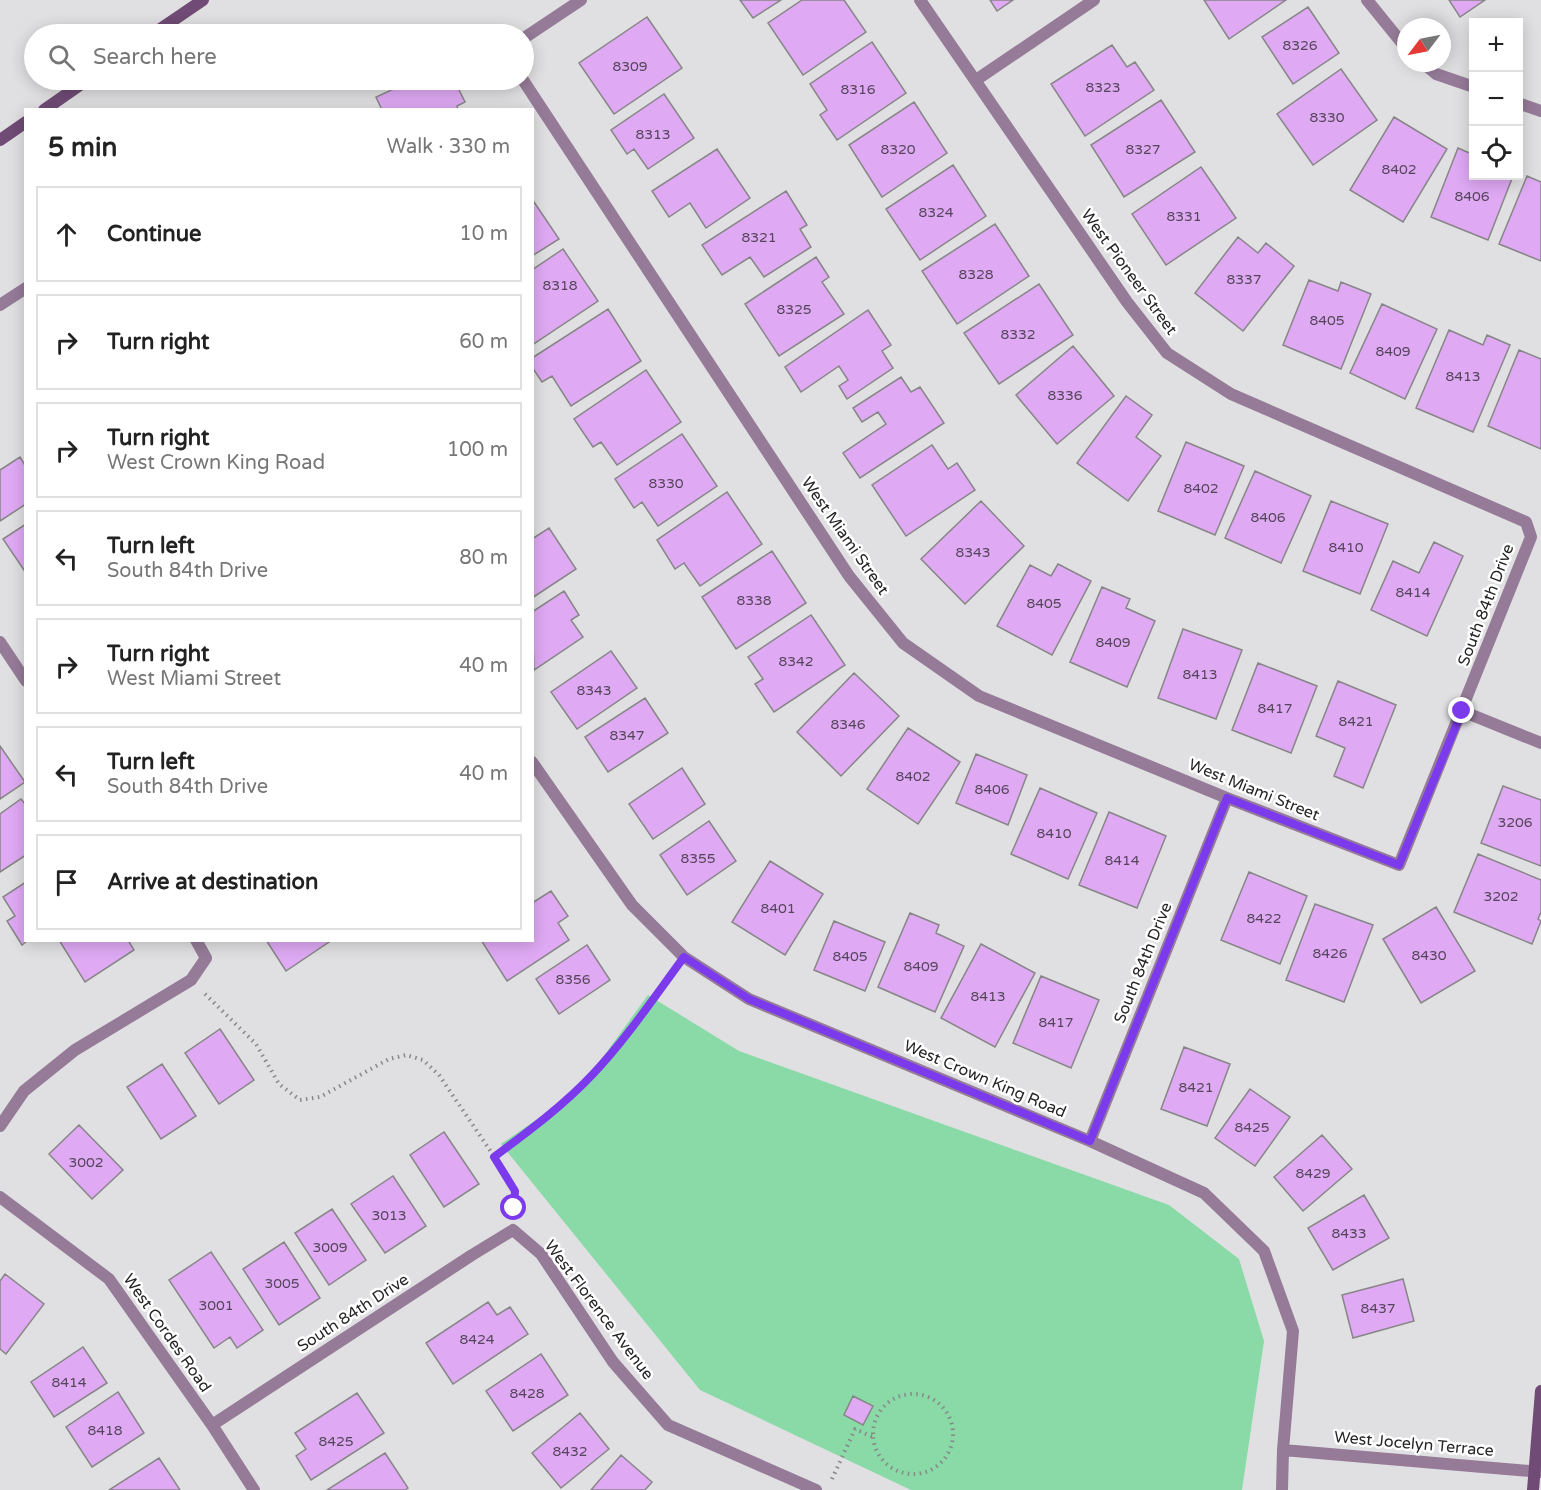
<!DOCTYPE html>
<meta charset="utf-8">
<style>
body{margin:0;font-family:"Varela Round",sans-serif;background:#f2f2f2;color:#222}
.controls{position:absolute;right:18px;top:18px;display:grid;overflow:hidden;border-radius:0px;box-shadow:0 3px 15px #0003}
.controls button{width:54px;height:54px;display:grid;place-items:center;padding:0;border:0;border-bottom:2px solid #e0e0e0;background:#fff;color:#222;font:30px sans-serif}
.compass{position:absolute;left:1397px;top:18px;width:54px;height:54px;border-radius:50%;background:#fff;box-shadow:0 3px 15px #0003;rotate:238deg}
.stop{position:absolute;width:18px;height:18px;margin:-14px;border:4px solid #7c3aed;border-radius:50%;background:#fff}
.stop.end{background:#7c3aed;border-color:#fff;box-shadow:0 2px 6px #0008}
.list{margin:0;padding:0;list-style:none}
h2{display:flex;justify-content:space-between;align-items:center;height:78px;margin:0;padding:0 24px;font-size:26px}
h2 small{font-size:20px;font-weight:400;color:#767676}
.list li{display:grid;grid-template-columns:39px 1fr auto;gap:18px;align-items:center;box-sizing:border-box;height:96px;margin:0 12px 12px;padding:0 12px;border:2px solid #e0e0e0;border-radius:0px}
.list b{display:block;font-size:22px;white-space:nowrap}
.list p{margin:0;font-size:20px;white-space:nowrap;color:#767676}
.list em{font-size:20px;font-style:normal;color:#767676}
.icon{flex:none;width:33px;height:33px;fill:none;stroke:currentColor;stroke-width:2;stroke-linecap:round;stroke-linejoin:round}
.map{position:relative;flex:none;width:1541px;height:1490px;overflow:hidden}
.search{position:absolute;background:#fff;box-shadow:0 3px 15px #0003;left:24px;top:24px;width:510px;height:66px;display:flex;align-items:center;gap:15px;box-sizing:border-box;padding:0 21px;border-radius:33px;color:#767676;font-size:22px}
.panel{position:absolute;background:#fff;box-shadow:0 3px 15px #0003;left:24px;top:108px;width:510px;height:834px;border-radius:0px}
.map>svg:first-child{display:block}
.green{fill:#89daa7}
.building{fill:#dfa9f4;stroke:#878687;stroke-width:1.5}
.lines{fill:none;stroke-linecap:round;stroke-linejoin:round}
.path{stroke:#888889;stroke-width:4;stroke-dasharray:1.5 4.5;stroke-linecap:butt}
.street{stroke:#957b98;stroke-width:12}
.secondary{stroke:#704b75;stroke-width:12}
.route{stroke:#7c3aed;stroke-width:8}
.labels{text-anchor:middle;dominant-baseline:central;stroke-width:5;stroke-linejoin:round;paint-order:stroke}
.number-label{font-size:14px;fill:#54465a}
.street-label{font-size:16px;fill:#252526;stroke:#fff}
</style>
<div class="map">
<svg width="1541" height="1490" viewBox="0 0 1541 1490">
<rect width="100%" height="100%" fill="#e0e0e2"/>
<path class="green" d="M648,995L739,1051L1169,1205L1239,1259L1264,1341L1242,1490H911L700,1390L501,1144L579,1090Z"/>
<path class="building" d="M740,0H781L753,18Z
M802,0H844L866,32L803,75L768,23Z
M990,0H1013L997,11Z
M1204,0H1286L1229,39Z
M1449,0H1485L1460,17Z
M1308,7L1339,53L1293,84L1262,37Z
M647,17L682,68L614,114L579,63Z
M872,42L906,93L837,140L820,115L827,110L810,84Z
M1112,45L1127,67L1135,62L1154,90L1085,136L1051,84Z
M1341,69L1377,120L1313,165L1277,114Z
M413,80H454L465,102L457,106L458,110H382L376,97Z
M664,94L694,138L648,169L634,149L627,154L611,130Z
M1161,100L1195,152L1124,197L1091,145Z
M914,102L947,153L882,197L849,145Z
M1394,117L1447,149L1403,222L1350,190Z
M1458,148L1474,155V176H1513L1488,240L1431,217Z
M717,149L750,198L706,228L690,203L669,217L652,191Z
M953,165L986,216L920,260L886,209Z
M1201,167L1236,218L1166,265L1132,214Z
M1527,176L1541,182V261L1499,244Z
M786,191L807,225L800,229L811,247L764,277L750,257L722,275L702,245Z
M532,199L559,239L532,256Z
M995,224L1029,276L957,324L922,271Z
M1238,237L1258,253L1266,243L1294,266L1243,331L1195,293Z
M563,249L598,301L532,345V270Z
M816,257L829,277L822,282L844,314L779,356L745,304Z
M1309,280L1338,291L1341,282L1371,294L1341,369L1283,345Z
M1039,284L1073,335L999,384L964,333Z
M1382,304L1437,329L1405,399L1350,373Z
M608,309L641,361L571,406L552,376L542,382L532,367V358Z
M868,310L891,345L882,351L893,368L847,399L839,386L848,380L839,366L801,392L785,367Z
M1449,330L1483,345L1487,335L1510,345L1473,432L1416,408Z
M1073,346L1114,396L1057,444L1016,395Z
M1519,350L1541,359V449L1488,426Z
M646,370L681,422L617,465L601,442L593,447L574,419Z
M901,377L911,392L920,387L944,423L860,478L843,453L886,424L878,412L862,422L853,408Z
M1126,396L1152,415L1136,437L1161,456L1128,501L1077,463Z
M682,434L717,486L658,526L642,502L634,508L615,479Z
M1186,442L1244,466L1215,535L1158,511Z
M932,445L948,469L957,463L975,490L906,536L872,485Z
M20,457L26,467V504L0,521V470Z
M1255,471L1311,496L1281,563L1225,538Z
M727,492L762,544L700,586L684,563L675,569L657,540Z
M981,501L1024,546L965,604L921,559Z
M1331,501L1388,524L1360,594L1303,571Z
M26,524V573L3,539Z
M549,528L576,569L532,598V539Z
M1434,542L1463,556L1427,636L1371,610L1393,561L1419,573Z
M772,551L806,603L736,649L702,597Z
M1058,564L1091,581L1052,655L997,626L1030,565L1051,576Z
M1102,587L1130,599L1126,608L1155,621L1127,687L1070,662Z
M564,591L579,615L571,620L583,637L534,670L532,612Z
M811,615L845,665L774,712L755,684L763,679L748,657Z
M1183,629L1242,650L1216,719L1158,698Z
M611,651L637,688L577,729L551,692Z
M1258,663L1317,686L1291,753L1232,730Z
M854,673L899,716L841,776L797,732Z
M1338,681L1396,705L1363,788L1334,776L1345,748L1316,736Z
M645,698L668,733L608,772L585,737Z
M908,728L960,762L918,824L867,789Z
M0,746L25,782L0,799Z
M976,754L1027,775L1008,825L956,803Z
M682,768L705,804L653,839L629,804Z
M1503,786L1541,800V866L1481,843Z
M1040,788L1097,813L1068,879L1011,854Z
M21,799L26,805V855L0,872V814Z
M1109,812L1166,836L1137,908L1079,885Z
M709,821L736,861L687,895L660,855Z
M1478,854L1541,880V912L1538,919L1541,921L1532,944L1454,912Z
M770,861L823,894L785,955L732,922Z
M1249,872L1307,896L1280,964L1221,940Z
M26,882V940H28L22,945L7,921L15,916L3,897Z
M551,891L568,916L558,923L569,940L507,981L481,940H532V903Z
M1315,904L1373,925L1344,1002L1286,980Z
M1436,907L1475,971L1421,1003L1383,939Z
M910,913L939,925L936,933L964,946L935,1012L878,987Z
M834,921L885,942L865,991L814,970Z
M59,940H128L134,950L85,982Z
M266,940H332L286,971Z
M981,944L1035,973L995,1047L941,1018Z
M587,945L610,980L559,1014L536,979Z
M1041,976L1099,1000L1071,1068L1013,1043Z
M220,1029L254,1080L219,1104L185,1053Z
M1184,1047L1230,1064L1207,1126L1161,1109Z
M162,1064L196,1116L161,1139L127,1087Z
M1250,1089L1290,1117L1255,1166L1215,1138Z
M79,1125L123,1170L92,1199L49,1154Z
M444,1132L479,1184L444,1207L410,1155Z
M1322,1135L1352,1169L1303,1211L1274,1177Z
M393,1176L426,1226L385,1253L351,1204Z
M1364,1195L1389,1238L1333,1270L1308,1228Z
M332,1209L366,1260L329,1285L295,1233Z
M284,1242L320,1298L279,1325L243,1269Z
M211,1252L263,1330L237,1348L230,1337L214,1348L169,1280Z
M5,1274L44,1304L6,1354L0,1349V1281Z
M1403,1279L1414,1321L1353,1338L1342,1295Z
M488,1302L497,1315L510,1307L528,1334L453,1384L426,1343Z
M83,1347L107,1383L54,1417L31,1382Z
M541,1354L568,1395L513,1431L486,1391Z
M118,1392L144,1433L92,1467L66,1427Z
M357,1393L384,1433L311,1480L296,1456L306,1449L295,1433Z
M853,1396L873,1406L863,1425L844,1415Z
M580,1413L609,1449L561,1488L532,1453Z
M385,1453L408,1488L405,1490H327Z
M621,1455L652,1482L645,1490H591Z
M159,1458L180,1490H109Z"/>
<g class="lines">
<path class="path" d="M205,994L256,1044L279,1084L300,1100L320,1097L389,1059L406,1055L423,1060L439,1075L508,1177L515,1192L514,1212
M494,1157L544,1120L593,1074L673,972
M873 1434a40 40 0 1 1 80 0a40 40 0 1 1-80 0Z
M832,1479L855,1429L873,1437"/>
<path class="street" d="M1367,0L1406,48
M524,38L581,0
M1423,63L1436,74L1474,87
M523,80L849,576L903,643L979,696L1227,798L1399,865L1531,537L1526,522L1231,394L1167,353L1127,302L920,0
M976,80L1094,0
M1518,103L1541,111
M0,305L26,288
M0,642L26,681
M1462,711L1541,743
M532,762L632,905L684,957L749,999L1090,1141L1204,1193L1264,1251L1293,1331L1283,1450L1282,1490
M0,1126L24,1091L75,1050L191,980L206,958L196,940
M1090,1141L1227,798
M0,1197L109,1279L212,1425L254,1490
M212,1425L472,1255L513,1230L541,1254L613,1362L668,1425L816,1490
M1283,1450L1541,1472"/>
<path class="secondary" d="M153,34L203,0
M44,110L87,80
M0,140L26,122
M1533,1490L1541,1391"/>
</g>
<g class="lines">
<path class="route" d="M514,1208L515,1191L494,1157C529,1131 564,1105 593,1074C627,1038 655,996 684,957L749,999L1090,1141L1227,798L1399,865L1462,711"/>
</g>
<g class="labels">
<g class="number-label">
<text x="1300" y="45">8326</text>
<text x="630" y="66">8309</text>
<text x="1103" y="87">8323</text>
<text x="858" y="89">8316</text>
<text x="1327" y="117">8330</text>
<text x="653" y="134">8313</text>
<text x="898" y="149">8320</text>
<text x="1143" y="149">8327</text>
<text x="1399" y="169">8402</text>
<text x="1472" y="196">8406</text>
<text x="936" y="212">8324</text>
<text x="1184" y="216">8331</text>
<text x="759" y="237">8321</text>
<text x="976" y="274">8328</text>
<text x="1244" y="279">8337</text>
<text x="560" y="285">8318</text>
<text x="794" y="309">8325</text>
<text x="1327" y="320">8405</text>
<text x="1018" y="334">8332</text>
<text x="1393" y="351">8409</text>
<text x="1463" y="376">8413</text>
<text x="1065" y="395">8336</text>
<text x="666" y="483">8330</text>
<text x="1201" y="488">8402</text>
<text x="1268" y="517">8406</text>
<text x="1346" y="547">8410</text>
<text x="973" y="552">8343</text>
<text x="1413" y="592">8414</text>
<text x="754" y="600">8338</text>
<text x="1044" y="603">8405</text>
<text x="1113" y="642">8409</text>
<text x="796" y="661">8342</text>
<text x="1200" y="674">8413</text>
<text x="594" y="690">8343</text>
<text x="1275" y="708">8417</text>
<text x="1356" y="721">8421</text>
<text x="848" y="724">8346</text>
<text x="627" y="735">8347</text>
<text x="913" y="776">8402</text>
<text x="992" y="789">8406</text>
<text x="1515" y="822">3206</text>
<text x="1054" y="833">8410</text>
<text x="698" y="858">8355</text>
<text x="1122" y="860">8414</text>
<text x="1501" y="896">3202</text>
<text x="778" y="908">8401</text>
<text x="1264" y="918">8422</text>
<text x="1330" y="953">8426</text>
<text x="1429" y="955">8430</text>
<text x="850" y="956">8405</text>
<text x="921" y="966">8409</text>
<text x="573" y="979">8356</text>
<text x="988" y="996">8413</text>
<text x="1056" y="1022">8417</text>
<text x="1196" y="1087">8421</text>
<text x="1252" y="1127">8425</text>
<text x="86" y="1162">3002</text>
<text x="1313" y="1173">8429</text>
<text x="389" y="1215">3013</text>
<text x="1349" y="1233">8433</text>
<text x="330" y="1247">3009</text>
<text x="282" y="1283">3005</text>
<text x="216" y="1305">3001</text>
<text x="1378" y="1308">8437</text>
<text x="477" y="1339">8424</text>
<text x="69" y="1382">8414</text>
<text x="527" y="1393">8428</text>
<text x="105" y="1430">8418</text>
<text x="336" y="1441">8425</text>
<text x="570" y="1451">8432</text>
</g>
<g class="street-label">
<text transform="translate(1129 272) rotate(54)">West Pioneer Street</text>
<text transform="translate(845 536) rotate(55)">West Miami Street</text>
<text transform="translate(1486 605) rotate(-69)">South 84th Drive</text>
<text transform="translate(1254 790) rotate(22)">West Miami Street</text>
<text transform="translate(1143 963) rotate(-68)">South 84th Drive</text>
<text transform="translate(985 1079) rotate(23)">West Crown King Road</text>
<text transform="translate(599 1310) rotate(53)">West Florence Avenue</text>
<text transform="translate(353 1313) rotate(-33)">South 84th Drive</text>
<text transform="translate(167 1333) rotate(55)">West Cordes Road</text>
<text transform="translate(1414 1444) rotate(5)">West Jocelyn Terrace</text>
</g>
</g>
</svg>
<div class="controls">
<button>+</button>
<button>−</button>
<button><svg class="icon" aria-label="locate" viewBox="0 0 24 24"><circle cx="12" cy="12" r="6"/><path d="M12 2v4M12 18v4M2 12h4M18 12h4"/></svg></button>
</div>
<svg class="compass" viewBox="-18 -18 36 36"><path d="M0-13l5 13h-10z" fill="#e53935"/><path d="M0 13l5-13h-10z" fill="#767676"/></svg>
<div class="stop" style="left:514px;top:1208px"></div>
<div class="stop end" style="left:1462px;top:711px"></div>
<div class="search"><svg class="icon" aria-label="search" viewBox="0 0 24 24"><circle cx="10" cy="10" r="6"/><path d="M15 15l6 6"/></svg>Search here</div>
<section class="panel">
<h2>5 min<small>Walk · 330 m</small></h2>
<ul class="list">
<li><svg class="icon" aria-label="ahead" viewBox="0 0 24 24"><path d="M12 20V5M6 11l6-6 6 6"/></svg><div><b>Continue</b></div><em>10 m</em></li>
<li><svg class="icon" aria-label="right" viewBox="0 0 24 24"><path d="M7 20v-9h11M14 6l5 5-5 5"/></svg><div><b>Turn right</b></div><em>60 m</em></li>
<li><svg class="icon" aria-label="right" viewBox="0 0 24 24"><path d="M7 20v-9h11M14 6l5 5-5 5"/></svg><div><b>Turn right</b><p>West Crown King Road</p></div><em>100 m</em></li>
<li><svg class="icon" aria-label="left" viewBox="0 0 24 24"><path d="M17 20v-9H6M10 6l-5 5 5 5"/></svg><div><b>Turn left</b><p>South 84th Drive</p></div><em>80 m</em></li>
<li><svg class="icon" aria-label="right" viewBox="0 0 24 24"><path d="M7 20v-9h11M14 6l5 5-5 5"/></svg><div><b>Turn right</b><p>West Miami Street</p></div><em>40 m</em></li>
<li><svg class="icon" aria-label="left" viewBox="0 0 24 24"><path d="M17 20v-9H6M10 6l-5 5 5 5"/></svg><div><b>Turn left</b><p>South 84th Drive</p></div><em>40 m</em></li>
<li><svg class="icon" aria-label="arrive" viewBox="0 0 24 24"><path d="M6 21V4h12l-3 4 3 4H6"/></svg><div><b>Arrive at destination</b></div></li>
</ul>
</section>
</div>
